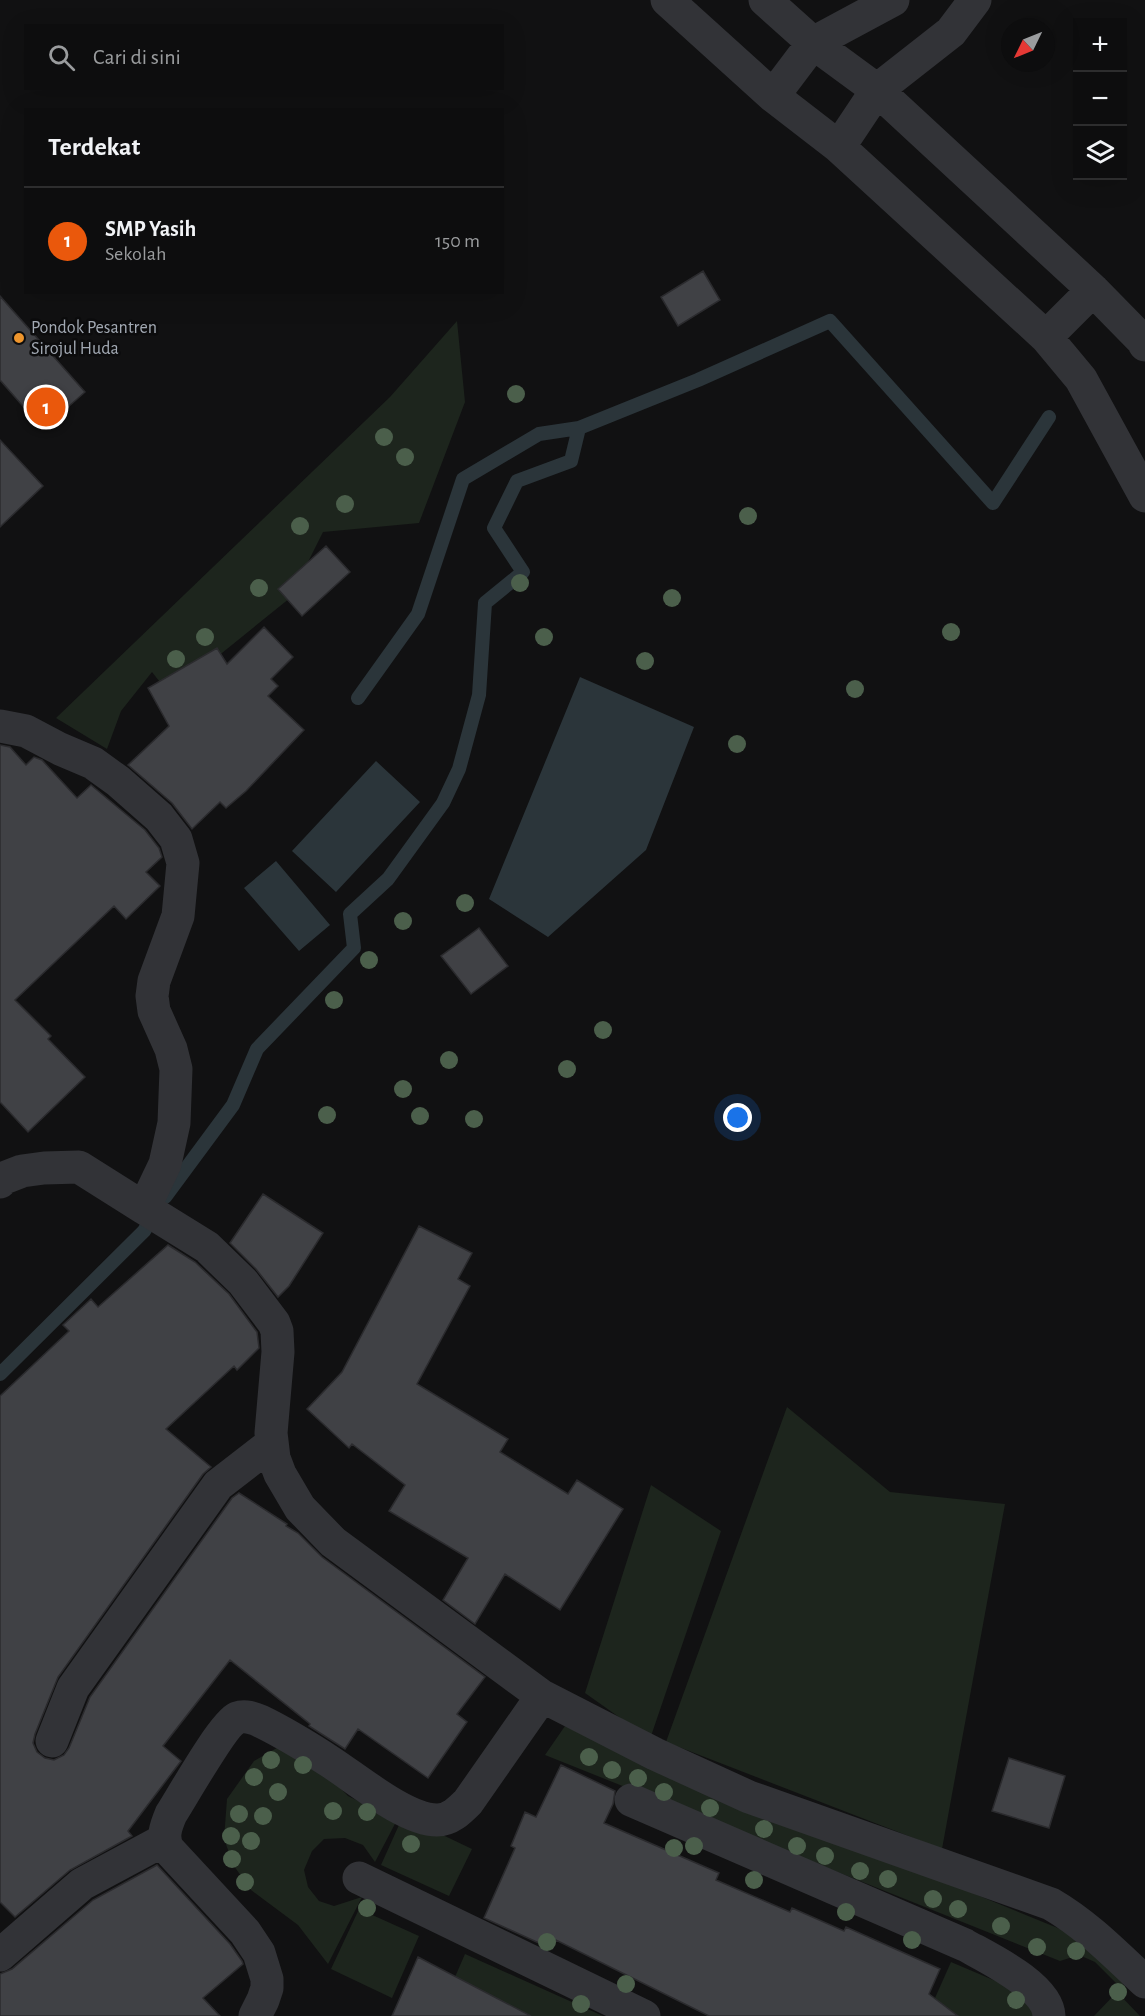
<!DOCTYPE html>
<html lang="id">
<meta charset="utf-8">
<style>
body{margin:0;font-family:"Alegreya Sans",sans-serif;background:#161617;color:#f1f3f6}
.controls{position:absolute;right:18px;top:18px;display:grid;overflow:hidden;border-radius:0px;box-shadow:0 6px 24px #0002}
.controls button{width:54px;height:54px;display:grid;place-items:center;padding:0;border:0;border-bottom:2px solid #2d2d2e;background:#0d0d0e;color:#f1f3f6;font:30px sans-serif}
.compass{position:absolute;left:1001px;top:18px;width:54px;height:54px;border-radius:50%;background:#0d0d0e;box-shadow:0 6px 24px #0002;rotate:227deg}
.you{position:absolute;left:738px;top:1118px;width:21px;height:21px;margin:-15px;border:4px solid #fff;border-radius:50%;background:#1a73e8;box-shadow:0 0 0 9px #1a73e833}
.badge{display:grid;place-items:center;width:39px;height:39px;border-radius:50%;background:#ea580c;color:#fff;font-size:20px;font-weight:700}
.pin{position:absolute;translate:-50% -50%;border:3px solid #fff;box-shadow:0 2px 6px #0006}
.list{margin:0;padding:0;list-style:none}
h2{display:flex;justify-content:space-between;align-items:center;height:78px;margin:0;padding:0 24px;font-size:26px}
h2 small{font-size:20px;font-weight:400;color:#9a9c9e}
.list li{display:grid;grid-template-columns:39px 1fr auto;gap:18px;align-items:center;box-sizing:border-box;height:108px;padding:0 24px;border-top:2px solid #2d2d2e}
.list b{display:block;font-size:22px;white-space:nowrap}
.list p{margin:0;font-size:20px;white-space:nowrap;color:#9a9c9e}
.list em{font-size:20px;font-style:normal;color:#9a9c9e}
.icon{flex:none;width:33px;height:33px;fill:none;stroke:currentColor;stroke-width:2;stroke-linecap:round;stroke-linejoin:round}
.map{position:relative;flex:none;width:1145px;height:2016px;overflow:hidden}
.search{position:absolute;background:#0d0d0e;box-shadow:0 6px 24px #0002;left:24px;top:24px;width:480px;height:66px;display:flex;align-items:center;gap:15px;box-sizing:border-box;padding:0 21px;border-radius:0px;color:#9a9c9e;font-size:22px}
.panel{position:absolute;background:#0d0d0e;box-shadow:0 6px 24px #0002;left:24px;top:108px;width:480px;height:186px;border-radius:0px}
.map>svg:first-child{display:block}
.green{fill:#1d251d}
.water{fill:#2b353a}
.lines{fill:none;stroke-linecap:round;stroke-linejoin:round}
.stream{stroke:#2b353a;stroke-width:14}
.building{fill:#404145;stroke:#2b2b2e;stroke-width:1.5}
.minor{stroke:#323337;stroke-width:33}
.tree{fill:#4b5f4b}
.poi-dot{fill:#ee952d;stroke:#0c0c0d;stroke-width:2}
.labels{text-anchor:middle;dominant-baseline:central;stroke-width:5;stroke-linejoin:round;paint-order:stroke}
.poi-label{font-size:18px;fill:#a2a9b3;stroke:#0c0c0d;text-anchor:start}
</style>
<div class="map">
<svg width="1145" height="2016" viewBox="0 0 1145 2016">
<rect width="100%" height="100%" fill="#111112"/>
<path class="green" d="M457,321L465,402L419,523L323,532L290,598L170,695L152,672L121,711L107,749L56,718L390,397Z
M787,1407L890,1492L1005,1504L942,1849L666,1742Z
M651,1485L721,1531L650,1739L585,1693Z
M565,1726L1065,1931L1129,1977L1121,1988L1095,1962L1079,1955L1060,1961L545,1755Z
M282,1745L304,1751L348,1796L397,1820L375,1862L363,1845L345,1838L324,1839L312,1851L304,1870L308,1887L319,1901L334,1906L362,1897L328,1964L298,1925L251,1890L234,1866L224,1839L227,1799L254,1761Z
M403,1816L472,1849L449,1896L381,1865Z
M359,1909L419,1936L392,1998L331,1969Z
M465,1954L603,2016H438Z
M951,1962L1024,1993L1039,2016H927Z
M1117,1992L1140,2016H1094Z"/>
<path class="water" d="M580,677L694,727L646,850L548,937L489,899Z
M376,761L420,802L336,892L292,851Z
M276,861L330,925L299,951L244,888Z"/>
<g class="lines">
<path class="stream" d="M358,698L418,614L463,479L539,434L579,428L698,380L830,321L993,503L1049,417
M165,1197L233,1105L257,1049L354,948L350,914L388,879L443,803L459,769L479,695L485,603L523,572L494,528L517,481L571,461L579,428
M0,1374L144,1231L155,1213"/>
</g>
<path class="building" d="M703,271L720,300L678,326L661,297Z
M0,296L85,392L43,429L0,380Z
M0,440L43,486L0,527Z
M326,546L350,572L302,616L278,589Z
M264,627L293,657L271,679L278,686L268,696L304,730L246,791L226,808L220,802L192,829L172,803L128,765L169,726L148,688L217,648L227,664Z
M0,745L10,747L26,765L34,757L42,760L77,798L91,785L145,830L159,848L162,857L146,872L160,886L126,919L114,906L15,1000L51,1036L48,1039L85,1077L28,1132L0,1102Z
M479,928L508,966L471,994L441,956Z
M263,1194L323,1233L289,1286L278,1297L256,1269L230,1243Z
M419,1226L472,1253L458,1279L470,1286L417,1384L508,1439L500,1452L568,1494L577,1480L623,1509L560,1610L505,1574L475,1624L443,1600L468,1558L389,1511L405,1485L352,1444L349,1448L307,1409L342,1372Z
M168,1245L195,1262L229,1294L257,1332L259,1348L237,1370L234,1366L166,1429L211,1467L203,1474L58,1677L35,1734L33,1743L37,1752L45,1758L54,1760L64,1755L69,1748L90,1697L232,1498L239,1493L287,1524L286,1526L298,1533L322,1557L485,1677L457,1714L467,1722L428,1778L358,1729L345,1749L309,1726L310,1724L230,1660L163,1746L181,1761L128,1831L132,1836L70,1870L15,1917L0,1902V1396L69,1331L63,1325L91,1299L98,1307Z
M1009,1758L1065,1776L1049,1828L992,1811Z
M561,1765L615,1791L613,1804L604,1823L719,1873L716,1880L790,1912L792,1908L844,1931L846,1927L940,1969L929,1994L958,2016H709L556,1940L552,1949L484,1918L515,1848L511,1846L525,1812L536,1817Z
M157,1865L230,1944L242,1961L243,1964L203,1998L220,2016H0V1974L12,1969L93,1900Z
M418,1957L531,2016H392Z"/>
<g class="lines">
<path class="minor" d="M667,0L773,96L839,147L1046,337L1081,379L1145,496
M765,0L813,43L877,90L1093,290L1142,340L1145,345
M773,96L813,43L893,0
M839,147L877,90L951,32L975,0
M1046,337L1093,290
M0,726L26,731L60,749L93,763L118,781L159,817L176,839L183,863L178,916L154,981L152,996L154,1011L171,1049L176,1069L174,1123L165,1164L144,1208L207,1247L243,1282L274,1323L277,1331L278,1352L271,1433L274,1458L280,1474L300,1508L333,1542L542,1696L655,1754L749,1797L1051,1904C1087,1925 1115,1954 1145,1982
M0,1182L4,1178L22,1171L44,1168L79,1167L144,1208
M52,1741L73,1688L218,1485L271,1444
M631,1800L965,1945C988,1958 1048,1986 1049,2016
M359,1878L644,2016
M0,1955L82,1884L164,1840
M255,2016L263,2000L267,1988V1979L259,1953L245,1932L169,1850C161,1838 166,1826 171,1814C182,1797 223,1724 237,1718C245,1715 253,1718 260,1721C285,1733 309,1748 332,1763C358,1780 406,1820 437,1820C450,1820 459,1811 468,1802L542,1696"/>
</g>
<g class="tree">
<circle cx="516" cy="394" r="9"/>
<circle cx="384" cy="437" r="9"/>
<circle cx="405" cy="457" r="9"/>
<circle cx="345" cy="504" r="9"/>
<circle cx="748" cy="516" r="9"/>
<circle cx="300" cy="526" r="9"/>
<circle cx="520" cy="583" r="9"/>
<circle cx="259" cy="588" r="9"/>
<circle cx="672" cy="598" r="9"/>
<circle cx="951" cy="632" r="9"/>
<circle cx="205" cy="637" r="9"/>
<circle cx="544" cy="637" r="9"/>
<circle cx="176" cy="659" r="9"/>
<circle cx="645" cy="661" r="9"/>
<circle cx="855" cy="689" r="9"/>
<circle cx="737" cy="744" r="9"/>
<circle cx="465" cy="903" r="9"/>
<circle cx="403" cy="921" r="9"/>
<circle cx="369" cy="960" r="9"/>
<circle cx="334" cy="1000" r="9"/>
<circle cx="603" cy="1030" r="9"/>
<circle cx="449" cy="1060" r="9"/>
<circle cx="567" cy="1069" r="9"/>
<circle cx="403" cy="1089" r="9"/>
<circle cx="327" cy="1115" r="9"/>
<circle cx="420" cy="1116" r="9"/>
<circle cx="474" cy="1119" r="9"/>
<circle cx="589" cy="1757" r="9"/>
<circle cx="271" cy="1760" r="9"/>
<circle cx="303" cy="1765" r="9"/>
<circle cx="612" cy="1770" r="9"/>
<circle cx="254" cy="1777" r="9"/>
<circle cx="638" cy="1778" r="9"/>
<circle cx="278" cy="1792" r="9"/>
<circle cx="664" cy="1792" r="9"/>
<circle cx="710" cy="1808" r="9"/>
<circle cx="333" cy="1811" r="9"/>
<circle cx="367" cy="1812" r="9"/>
<circle cx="239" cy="1814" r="9"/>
<circle cx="263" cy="1816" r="9"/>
<circle cx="764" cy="1829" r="9"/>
<circle cx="231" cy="1836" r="9"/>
<circle cx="251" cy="1841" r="9"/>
<circle cx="411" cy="1844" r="9"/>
<circle cx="694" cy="1846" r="9"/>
<circle cx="797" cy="1846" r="9"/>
<circle cx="674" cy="1848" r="9"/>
<circle cx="825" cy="1856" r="9"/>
<circle cx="232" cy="1859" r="9"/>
<circle cx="860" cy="1871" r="9"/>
<circle cx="888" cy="1879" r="9"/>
<circle cx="754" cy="1880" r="9"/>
<circle cx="245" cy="1882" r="9"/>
<circle cx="933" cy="1899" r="9"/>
<circle cx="367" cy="1908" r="9"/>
<circle cx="958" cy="1909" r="9"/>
<circle cx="846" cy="1912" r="9"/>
<circle cx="1001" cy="1926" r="9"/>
<circle cx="912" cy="1940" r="9"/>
<circle cx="547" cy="1942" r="9"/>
<circle cx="1037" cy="1947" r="9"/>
<circle cx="1076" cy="1951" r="9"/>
<circle cx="626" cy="1984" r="9"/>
<circle cx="1118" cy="1992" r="9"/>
<circle cx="1016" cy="2000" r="9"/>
<circle cx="581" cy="2004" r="9"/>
</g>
<circle class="poi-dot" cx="19" cy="338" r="6"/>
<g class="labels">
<g class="poi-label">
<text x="31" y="328">Pondok Pesantren<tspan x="31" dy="21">Sirojul Huda</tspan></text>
</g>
</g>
</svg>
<div class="controls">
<button>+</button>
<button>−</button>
<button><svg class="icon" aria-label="layers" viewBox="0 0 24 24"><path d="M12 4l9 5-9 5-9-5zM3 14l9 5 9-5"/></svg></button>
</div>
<svg class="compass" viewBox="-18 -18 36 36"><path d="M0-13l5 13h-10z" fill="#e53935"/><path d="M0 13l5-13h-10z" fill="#9a9c9e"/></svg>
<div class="you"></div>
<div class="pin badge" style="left:46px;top:407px">1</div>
<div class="search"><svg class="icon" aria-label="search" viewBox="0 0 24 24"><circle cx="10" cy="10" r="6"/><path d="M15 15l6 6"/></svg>Cari di sini</div>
<section class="panel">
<h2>Terdekat<small></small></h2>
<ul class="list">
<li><span class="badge">1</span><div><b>SMP Yasih</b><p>Sekolah</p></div><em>150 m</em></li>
</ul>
</section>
</div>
